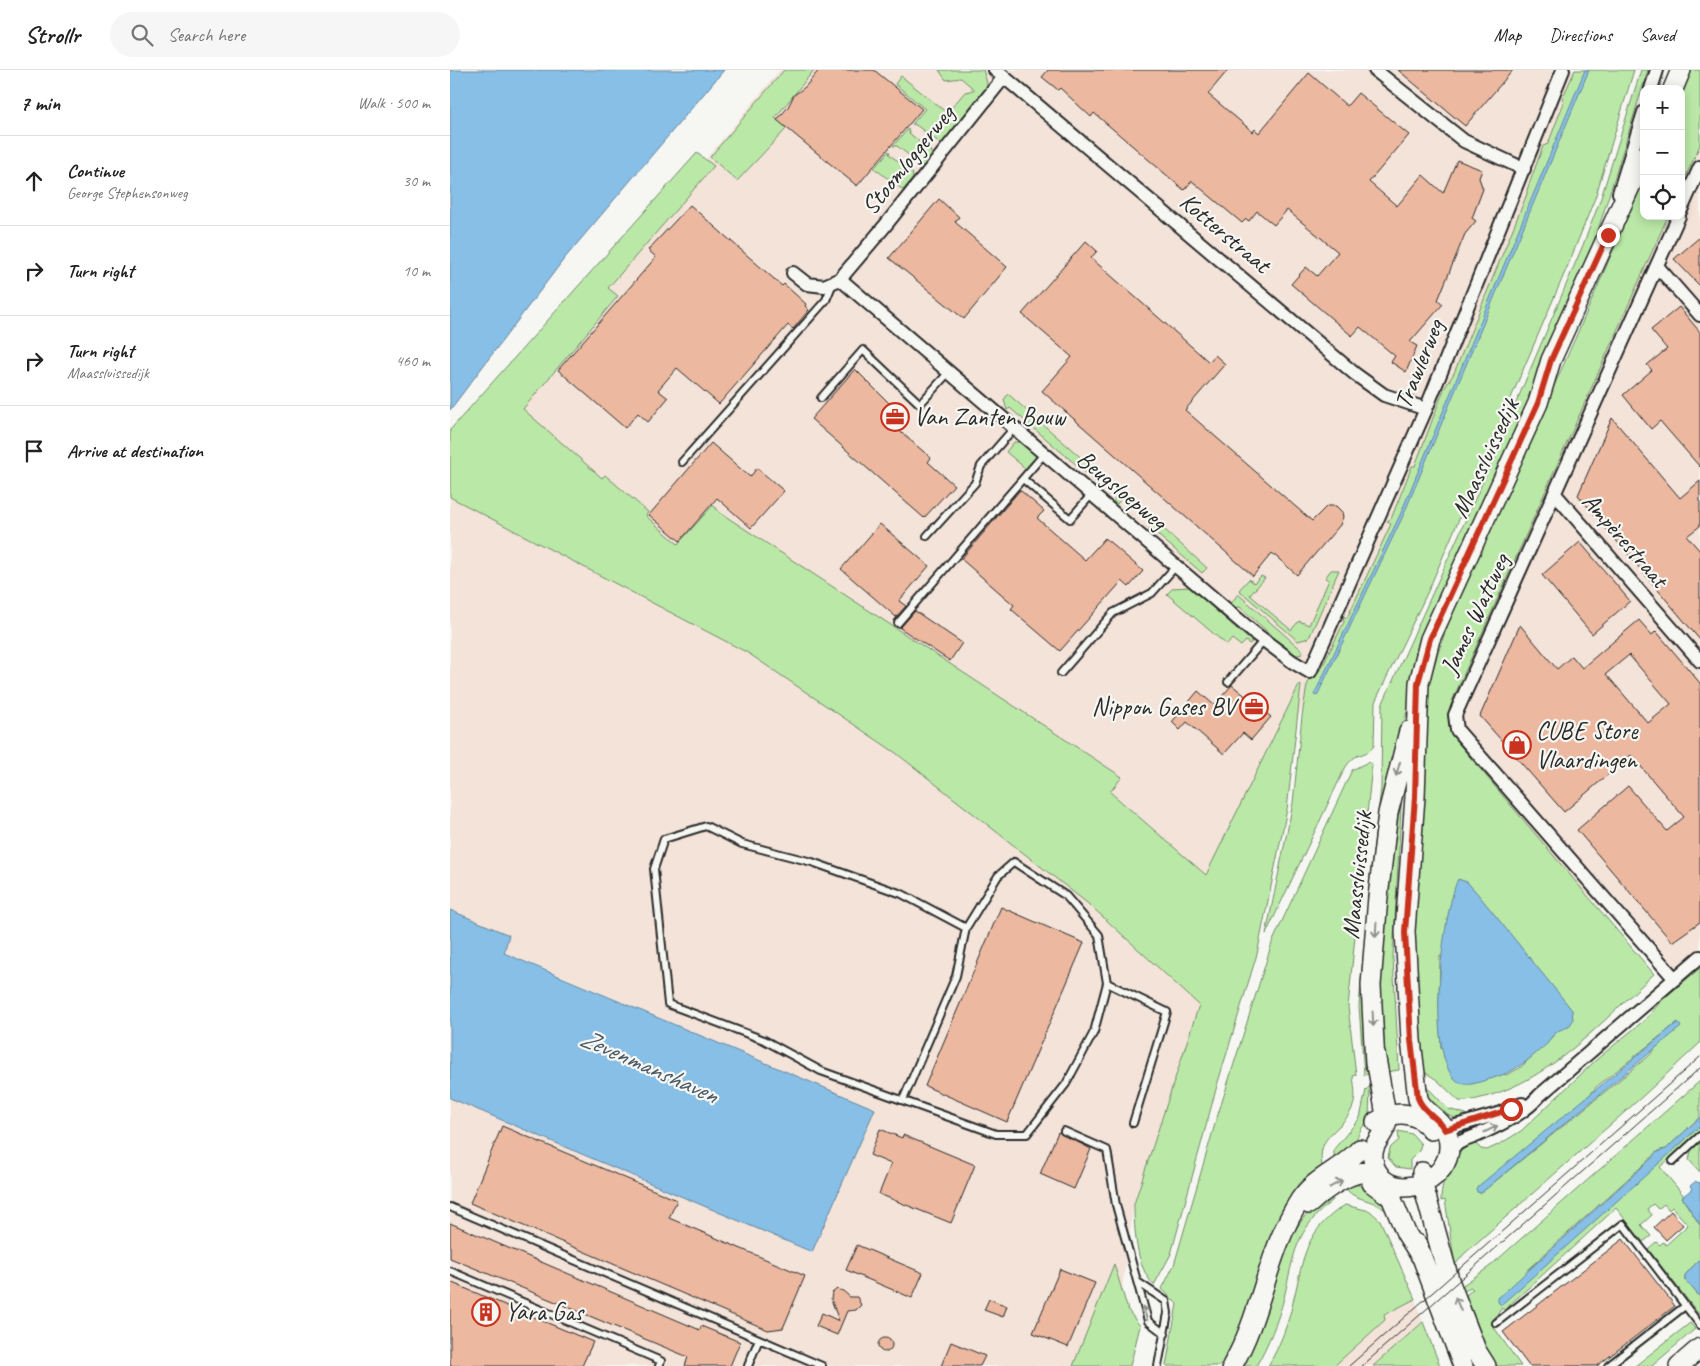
<!DOCTYPE html>
<meta charset="utf-8">
<style>
body{margin:0;font-family:Caveat,sans-serif;background:#f6f6f6;color:#222}
.controls{position:absolute;right:15px;top:15px;display:grid;overflow:hidden;border-radius:10px;box-shadow:0 2px 12px #0003}
.controls button{width:45px;height:45px;display:grid;place-items:center;padding:0;border:0;border-bottom:1px solid #e0e0e0;background:#fff;color:#222;font:25px sans-serif}
.stop{position:absolute;width:15px;height:15px;margin:-11px;border:4px solid #c8321e;border-radius:50%;background:#fff}
.stop.end{background:#c8321e;border-color:#fff;box-shadow:0 1px 5px #0008}
.list{margin:0;padding:0;list-style:none}
h2{display:flex;justify-content:space-between;align-items:center;height:65px;margin:0;padding:0 20px;font-size:21px}
h2 small{font-size:16px;font-weight:400;color:#767676}
.list li{display:grid;grid-template-columns:32px 1fr auto;gap:15px;align-items:center;box-sizing:border-box;height:90px;padding:0 20px;border-top:1px solid #e0e0e0}
.list b{display:block;font-size:19px;white-space:nowrap}
.list p{margin:0;font-size:16px;white-space:nowrap;color:#767676}
.list em{font-size:16px;font-style:normal;color:#767676}
.icon{flex:none;width:28px;height:28px;fill:none;stroke:currentColor;stroke-width:2;stroke-linecap:round;stroke-linejoin:round}
.map{position:relative;flex:none;width:1250px;height:1296px;overflow:hidden}
header{display:flex;align-items:center;gap:30px;box-sizing:border-box;height:70px;padding:0 25px;background:#fff;border-bottom:1px solid #e0e0e0}
header strong{font-size:24px}
nav{display:flex;gap:28px;margin-inline-start:auto;font-size:18px}
.search{width:350px;height:45px;background:#f6f6f6;display:flex;align-items:center;gap:12px;box-sizing:border-box;padding:0 18px;border-radius:28px;color:#767676;font-size:19px}
main{display:flex}
aside{flex:1;background:#fff}
.map>svg:first-child{display:block}
.built{fill:#f3e3d9}
.green{fill:#bae9a7;stroke:#728a69;fill-rule:evenodd}
.water{fill:#88bfe6;stroke:#63849b}
.building{fill:#ecb89f;stroke:#2b2b2b;fill-rule:evenodd}
.lines{fill:none;stroke-linecap:round;stroke-linejoin:round}
.lane-casing{stroke:#2b2b2b;stroke-width:10}
.street-casing{stroke:#2b2b2b;stroke-width:16}
.secondary-casing{stroke:#2b2b2b;stroke-width:22}
.lane{stroke:#f6f6f2;stroke-width:6}
.street{stroke:#f6f6f2;stroke-width:12}
.secondary{stroke:#f6f6f2;stroke-width:19}
.tram{stroke:#2b2b2b;stroke-width:1}
.oneway{stroke:#90908e}
.route{stroke:#c8321e;stroke-width:6}
.labels{text-anchor:middle;dominant-baseline:central;stroke-width:4.5;stroke-linejoin:round;paint-order:stroke}
.street-label{font-size:25px;fill:#2b2b2b;stroke:#f6f6f2}
.poi-label{font-size:25px;fill:#2b2b2b;stroke:#f6f6f2;text-anchor:start}
.water-label{font-size:26px;font-style:italic;fill:#475763;stroke:#f6f6f2}
</style>
<header>
<strong>Strollr</strong>
<div class="search"><svg class="icon" aria-label="search" viewBox="0 0 24 24"><circle cx="10" cy="10" r="6"/><path d="M15 15l6 6"/></svg>Search here</div>
<nav><a>Map</a><a>Directions</a><a>Saved</a></nav>
</header>
<main>
<aside>
<h2>7 min<small>Walk · 500 m</small></h2>
<ul class="list">
<li><svg class="icon" aria-label="ahead" viewBox="0 0 24 24"><path d="M12 20V5M6 11l6-6 6 6"/></svg><div><b>Continue</b><p>George Stephensonweg</p></div><em>30 m</em></li>
<li><svg class="icon" aria-label="right" viewBox="0 0 24 24"><path d="M7 20v-9h11M14 6l5 5-5 5"/></svg><div><b>Turn right</b></div><em>10 m</em></li>
<li><svg class="icon" aria-label="right" viewBox="0 0 24 24"><path d="M7 20v-9h11M14 6l5 5-5 5"/></svg><div><b>Turn right</b><p>Maassluissedijk</p></div><em>460 m</em></li>
<li><svg class="icon" aria-label="arrive" viewBox="0 0 24 24"><path d="M6 21V4h12l-3 4 3 4H6"/></svg><div><b>Arrive at destination</b></div></li>
</ul>
</aside>
<div class="map">
<svg width="1250" height="1296" viewBox="0 0 1250 1296">
<rect width="100%" height="100%" fill="#f6f6f2"/>
<filter id="ink" filterUnits="userSpaceOnUse"><feTurbulence type="fractalNoise" baseFrequency=".02" numOctaves="2"/><feDisplacementMap in="SourceGraphic" scale="10" xChannelSelector="R" yChannelSelector="G"/><feConvolveMatrix kernelMatrix="1 2 1 2 8 2 1 2 1" color-interpolation-filters="sRGB"/></filter>
<g filter="url(#ink)">
<path class="built" d="M330,0H1143L949,446L846,651L684,1134L661,1296H0V1028L361,1182L425,1039L0,859V367L252,94Z
M1250,62V937L1248,939L997,678L991,638L1212,146H1231V103Z
M965,1229L973,1252L923,1296H884L935,1250L934,1246Z"/>
<path class="green" d="M334,0H364L325,48L337,58L287,111L260,87Z
M489,0H533L537,13L536,21L496,71L490,73L466,55L462,54L475,39L445,14L451,6L497,43L515,22L525,20L511,8L496,10Z
M1125,0H1184L1145,128L1121,188L979,519L925,632L924,676C914,689 906,679 894,700L816,864L843,733L852,646L857,615L862,606L871,599L894,552L893,546L897,548L941,454L937,451L941,449L962,396H965L994,319L1004,303L1077,124V120L1093,76L1098,74L1114,32L1112,29Z
M1191,0H1198L1140,186L1078,327L1083,330L965,603L953,660L919,1004L914,1005L909,936L920,806L931,719L932,635L1030,418L1133,175L1151,128Z
M1238,0H1250V75L1231,117V19Z
M458,59L459,63L480,80L482,86L478,93L473,96L447,76H443Z
M439,81L440,85L462,102L463,108L453,120L424,98Z
M247,83L264,96L158,218L168,226L73,339L152,408L155,405L198,442L196,446L228,474L263,435L269,442L672,707L660,722L756,805L849,615H851L837,739L807,884L768,1012L721,1184L704,1215C686,1198 684,1158 684,1134L749,935L641,836L446,683L298,583L0,427V360Z
M1194,106V146H1218L1006,622C999,638 995,651 1003,667L1204,904C1153,950 1104,1008 1035,1027C1027,1029 1017,1032 1009,1031L987,1010L973,1001L960,892L977,621C1000,532 1043,449 1081,366C1121,280 1158,194 1194,106ZM990,886L1111,958L1070,998L1056,1005L991,979L989,932Z
M558,324L674,425L667,434L663,432L665,428L560,338L557,340L554,330Z
M564,372H571L587,386L576,399L556,382Z
M705,451L757,498L752,503L702,460L699,464L698,462Z
M881,500H889L859,568L848,571L789,520L799,509L804,513L811,506L815,508L800,525L841,560L849,551L859,555L879,510L875,508Z
M739,517L802,572L799,574L796,571L791,576L782,569L777,575L717,524L723,518Z
M788,524L853,581L852,584L843,586L821,570L820,564L790,537L783,538L780,535Z
M918,692L922,694L898,937L906,1005L903,1006C904,1015 906,1025 904,1033C896,1062 863,1062 873,1100L807,1216L780,1283L770,1296H716L727,1234L712,1219L724,1195L765,1054L822,873L902,700Z
M952,720L943,887L949,1000L936,1002L929,885L935,794Z
M1250,898V973L1194,1025L1014,1184L1005,1195L995,1130L991,1131C991,1108 1003,1083 1024,1072L1031,1079L1037,1080L1050,1074L1071,1061L1146,990L1197,948L1211,931ZM1228,952L1200,985L1031,1123L1027,1122L1140,1025L1146,1017Z
M1250,1011V1047L1216,1079L1210,1080L1203,1086L1077,1200L1212,1090L1250,1056V1062L1210,1097L1234,1126L1232,1128L1250,1155V1189L1235,1205V1210L1250,1227V1246L1198,1179L1206,1172L1210,1175L1213,1172L1216,1175L1238,1155L1222,1137L1219,1140L1214,1134L1208,1139L1203,1134L1197,1139L1202,1145L1191,1155L1201,1166L1193,1172L1166,1138L1054,1240L1052,1238L1041,1253L1071,1296H1043L1033,1278L1036,1276L1016,1225L1023,1219L1020,1217L1014,1222L1013,1215L1039,1197Z
M920,1016L919,1049L911,1059L904,1075L884,1093V1079L910,1048L916,1020Z
M971,1017L980,1020L998,1039L1016,1044L1017,1049C993,1049 983,1036 971,1017Z
M948,1061L962,1064L971,1074L969,1081L960,1090V1099L946,1097L938,1088L940,1078L949,1070Z
M1250,1072V1102L1239,1090L1241,1081Z
M900,1113L913,1116L936,1133L940,1146C925,1125 903,1134 894,1115Z
M879,1125L883,1130C845,1160 844,1184 834,1228C828,1251 818,1275 806,1296H792L816,1242L838,1170L855,1146Z
M895,1135L920,1141L930,1150L965,1229L934,1245L935,1250L884,1296H818C830,1276 839,1252 844,1228C854,1186 855,1161 895,1135Z
M664,1194L678,1240L690,1256L680,1296H623Z
M973,1252L990,1296H923Z
M1240,1253L1245,1259L1202,1296H1185Z"/>
<path class="water" d="M0,0H274L114,189L0,340Z
M1135,0H1139L953,446L867,626L864,625L950,445Z
M1008,809L1017,812L1027,823L1122,940L1123,950L1119,957C1109,959 1102,964 1098,973C1074,994 1064,1003 1033,1011C1026,1013 1019,1016 1011,1013C972,997 993,841 1008,809Z
M0,840L59,865L54,883L425,1039L362,1182L0,1028Z
M1228,952L1231,957L1031,1123L1027,1122L1026,1118Z
M1250,1047V1056L1225,1079L1051,1235L1048,1232V1228L1202,1088L1205,1083L1216,1079Z
M1246,1111L1248,1113L1250,1112V1155L1232,1127L1242,1119L1240,1116Z
M1250,1189V1227L1235,1210V1205Z"/>
<path class="building" d="M369,0H424L472,39L407,116L327,50L338,37L344,25L355,17Z
M598,0H778L758,24L803,62L805,59L809,63L859,3L897,36L908,23L959,65L919,112L947,136L973,105L993,123L1007,90L1032,100L1029,108L1033,119L1022,148L1026,151L1015,164L988,230L993,234L960,272L967,276L956,302L941,292L945,286L910,257L902,266L841,214L856,197L867,206L888,182L837,140L824,155L807,141L799,151L796,149L792,153L742,111L734,120L644,43L641,47L610,18L608,20L592,7Z
M948,0H1063L1015,56Z
M489,129L509,147L505,152L557,197L514,249L439,188Z
M240,135L332,216L334,214L356,234L355,236L359,240L343,259L338,255L269,334L227,298L208,320L218,328L198,352L188,343L175,358L108,300L206,187L198,180Z
M1250,167V216L1224,189Z
M636,171L647,181L641,188L759,292L765,285L775,294L735,340L862,451L877,436H886L892,442L893,447L890,455L847,505L822,483L803,506L592,321L622,287L572,244Z
M1229,237L1250,262V397L1210,351L1201,359L1173,325L1202,300L1197,295L1217,279L1201,260Z
M405,299L454,348L445,357L481,388L478,392L504,415L474,448L361,349Z
M1162,348L1230,428L1250,411V456L1237,466L1250,481V570L1128,425Z
M261,373L300,407L307,398L334,421L301,458L267,428L230,471L199,445Z
M570,420L594,441L587,448L635,490L655,468L693,501L679,517L672,511L610,581L561,539L564,535L511,489Z
M430,454L479,496L449,531L456,536L446,547L391,499Z
M1130,472L1180,531L1142,564L1092,505Z
M465,541L512,573L500,591L450,558Z
M1189,550L1202,565L1206,561L1250,613V852L1222,872L1127,760L1178,716L1217,761L1234,747L1181,685L1114,742L1030,646L1070,555L1107,599L1122,586L1132,598ZM1179,585L1221,634L1198,653L1156,604Z
M782,615L821,647L801,670L793,663L774,684L737,652L730,660L722,652L748,621L764,635Z
M551,837L634,873L557,1052L475,1016Z
M52,1056L227,1130L219,1148L355,1206L333,1258L318,1260L20,1133Z
M430,1059L452,1068L453,1065L525,1095L501,1153L429,1124L441,1094L420,1085Z
M608,1062L641,1079L624,1119L590,1104Z
M1221,1141L1233,1155L1216,1170L1204,1157Z
M0,1153L250,1260L251,1256L290,1272L280,1296H235L238,1287L0,1188Z
M1173,1169L1225,1236L1147,1296H1079L1053,1262Z
M407,1175L473,1203L462,1228L396,1200Z
M610,1199L645,1213L618,1277L583,1263Z
M0,1212L143,1272L132,1296H0Z
M387,1219L393,1221L400,1227H407L411,1235L406,1240L397,1241L387,1265L366,1256L372,1243L389,1251L381,1229L382,1223Z
M539,1229L557,1236L553,1247L534,1240Z
M428 1275a7 7 0 1 1 14 0a7 7 0 1 1-14 0Z
M501,1272L535,1286L530,1296H491Z"/>
<g class="lines">
<defs>
<path id="lane" d="M371,328L413,280L470,334L499,302
M232,392L376,230L383,213
M573,409L620,449L642,424
M477,466L525,413L531,396L564,358
M448,553L595,383
M611,603L663,543L702,523L726,496
M778,612L814,570
M256,756L292,774L362,792L452,824L516,858L548,806L564,792L616,826L649,865L657,913L644,962L616,1014L577,1064H546L371,1001L314,970L218,934L204,799L214,769Z
M657,913L717,942L683,1053
M453,1030L506,906L516,858
M614,1061L657,1080L666,1135L698,1251L715,1264
M1223,1091L1250,1066
M0,1137L372,1296
M0,1201L211,1291L209,1296
M689,1213L716,1231L718,1243L708,1296
M1046,1253L1173,1154L1250,1255
M298,1296L309,1269
M1158,1296L1235,1236"/>
<path id="street" d="M925,0L1014,71L1074,99
M554,7L905,304L934,325L976,339
M1201,19L1207,0
M1169,123L1194,42
M1231,140L1250,97
M1207,196L1250,245
M343,203L357,214L374,216L390,209L434,157L554,7L545,0
M390,209L803,562L843,592L860,602L976,339L1113,0
M1105,424L1250,591
M1225,909L1007,660L1005,645L1229,146
M995,1059L1048,1044L1072,1034
M998,1081C1007,1071 1017,1070 1028,1065C1051,1054 1074,1044 1090,1025L1250,887"/>
<path id="secondary" d="M1223,19L1231,0
M925,983L937,1051C936,1065 921,1072 923,1089C929,1138 1009,1117 998,1067C993,1048 974,1044 968,1029L961,970L955,861L965,727L969,613L980,569L1088,333L1101,290L1194,86
M925,994L921,915L928,827L938,743L959,661
M926,1052C945,1040 968,1041 981,1060
M972,1102L974,1119L1000,1213L1026,1280L1036,1296
M922,1113L941,1127L956,1163L970,1185
M859,1134C875,1119 906,1095 929,1104
M967,1174L1013,1296
M782,1296C813,1243 816,1183 850,1130C865,1107 893,1099 910,1079
M1229,1296L1250,1278"/>
</defs>
<use href="#lane" class="lane-casing"/>
<use href="#street" class="street-casing"/>
<use href="#secondary" class="secondary-casing"/>
<use href="#lane" class="lane"/>
<use href="#street" class="street"/>
<use href="#secondary" class="secondary"/>
<path class="tram" d="M899,1296L1250,987
M912,1296L1250,998"/>
</g>
<defs><path id="oneway-shaft" d="M-6 0H5M1.5-3L5.5 0L1.5 3" fill="none" stroke-width="1.6" stroke-linecap="round" stroke-linejoin="round" transform="scale(1.25)"/></defs>
<g class="oneway">
<use href="#oneway-shaft" transform="translate(948 699) rotate(106)"/>
<use href="#oneway-shaft" transform="translate(926 860) rotate(93)"/>
<use href="#oneway-shaft" transform="translate(923 949) rotate(87)"/>
<use href="#oneway-shaft" transform="translate(1041 1059) rotate(-26)"/>
<use href="#oneway-shaft" transform="translate(886 1114) rotate(-29)"/>
<use href="#oneway-shaft" transform="translate(1008 1234) rotate(-112)"/>
<use href="#oneway-shaft" transform="translate(695 1243) rotate(-107)"/>
</g>
</g>
<g class="lines" filter="url(#ink)">
<path class="route" d="M1061,1039L995,1060C988,1047 973,1042 968,1028L961,970L955,862L965,727L968,613L980,569L1088,333L1101,290L1158,165"/>
</g>
<defs>
<symbol id="office-ring" viewBox="-11 -11 22 22"><circle r="9.5" fill="#f6f6f2" stroke="#c8321e" stroke-width="1.5"/><path d="M-6-3h4V-5.5h4V-3h4V5H-6ZM-1-4.5V-3h2v-1.5ZM-6 0V1H6V0Z" fill="#c8321e"/></symbol>
<symbol id="shop-ring" viewBox="-11 -11 22 22"><circle r="9.5" fill="#f6f6f2" stroke="#c8321e" stroke-width="1.5"/><path d="M-5-2.5h2.3a2.7 3.5 0 0 1 5.4 0H5L5.5 6h-11ZM-1.5-2.5h3a1.5 2.3 0 0 0-3 0Z" fill="#c8321e"/></symbol>
<symbol id="building-ring" viewBox="-11 -11 22 22"><circle r="9.5" fill="#f6f6f2" stroke="#c8321e" stroke-width="1.5"/><path d="M-4-6H4V6H1V3H-1V6H-4ZM-2.5-4.3h1.7v1.8h-1.7ZM.8-4.3h1.7v1.8H.8ZM-2.5-1h1.7V.8h-1.7ZM.8-1h1.7V.8H.8Z" fill="#c8321e"/></symbol>
</defs>
<g fill-rule="evenodd">
<use href="#office-ring" x="429" y="331" width="32" height="32"/>
<use href="#office-ring" x="788" y="621" width="32" height="32"/>
<use href="#shop-ring" x="1051" y="659" width="32" height="32"/>
<use href="#building-ring" x="20" y="1226" width="32" height="32"/>
</g>
<g class="labels">
<g class="street-label">
<text transform="translate(458 90) rotate(-51)">Stoomloggerweg</text>
<text transform="translate(775 163) rotate(40)">Kotterstraat</text>
<text transform="translate(969 294) rotate(-68)">Trawlerweg</text>
<text transform="translate(1035 388) rotate(-65)">Maassluissedijk</text>
<text transform="translate(672 420) rotate(40)">Beugsloepweg</text>
<text transform="translate(1175 470) rotate(49)">Ampèrestraat</text>
<text transform="translate(1025 544) rotate(-65)">James Wattweg</text>
<text transform="translate(907 805) rotate(-84)">Maassluissedijk</text>
</g>
<g class="poi-label">
<text x="464" y="347">Van Zanten Bouw</text>
<text x="785" y="637" text-anchor="end">Nippon Gases BV</text>
<text x="1086" y="661">CUBE Store<tspan x="1086" dy="29">Vlaardingen</tspan></text>
<text x="55" y="1242">Yara Gas</text>
</g>
<g class="water-label">
<text transform="translate(199 996) rotate(24)">Zevenmanshaven</text>
</g>
</g>
</svg>
<div class="controls">
<button>+</button>
<button>−</button>
<button><svg class="icon" aria-label="locate" viewBox="0 0 24 24"><circle cx="12" cy="12" r="6"/><path d="M12 2v4M12 18v4M2 12h4M18 12h4"/></svg></button>
</div>
<div class="stop" style="left:1061px;top:1039px"></div>
<div class="stop end" style="left:1158px;top:165px"></div>
</div>
</main>
